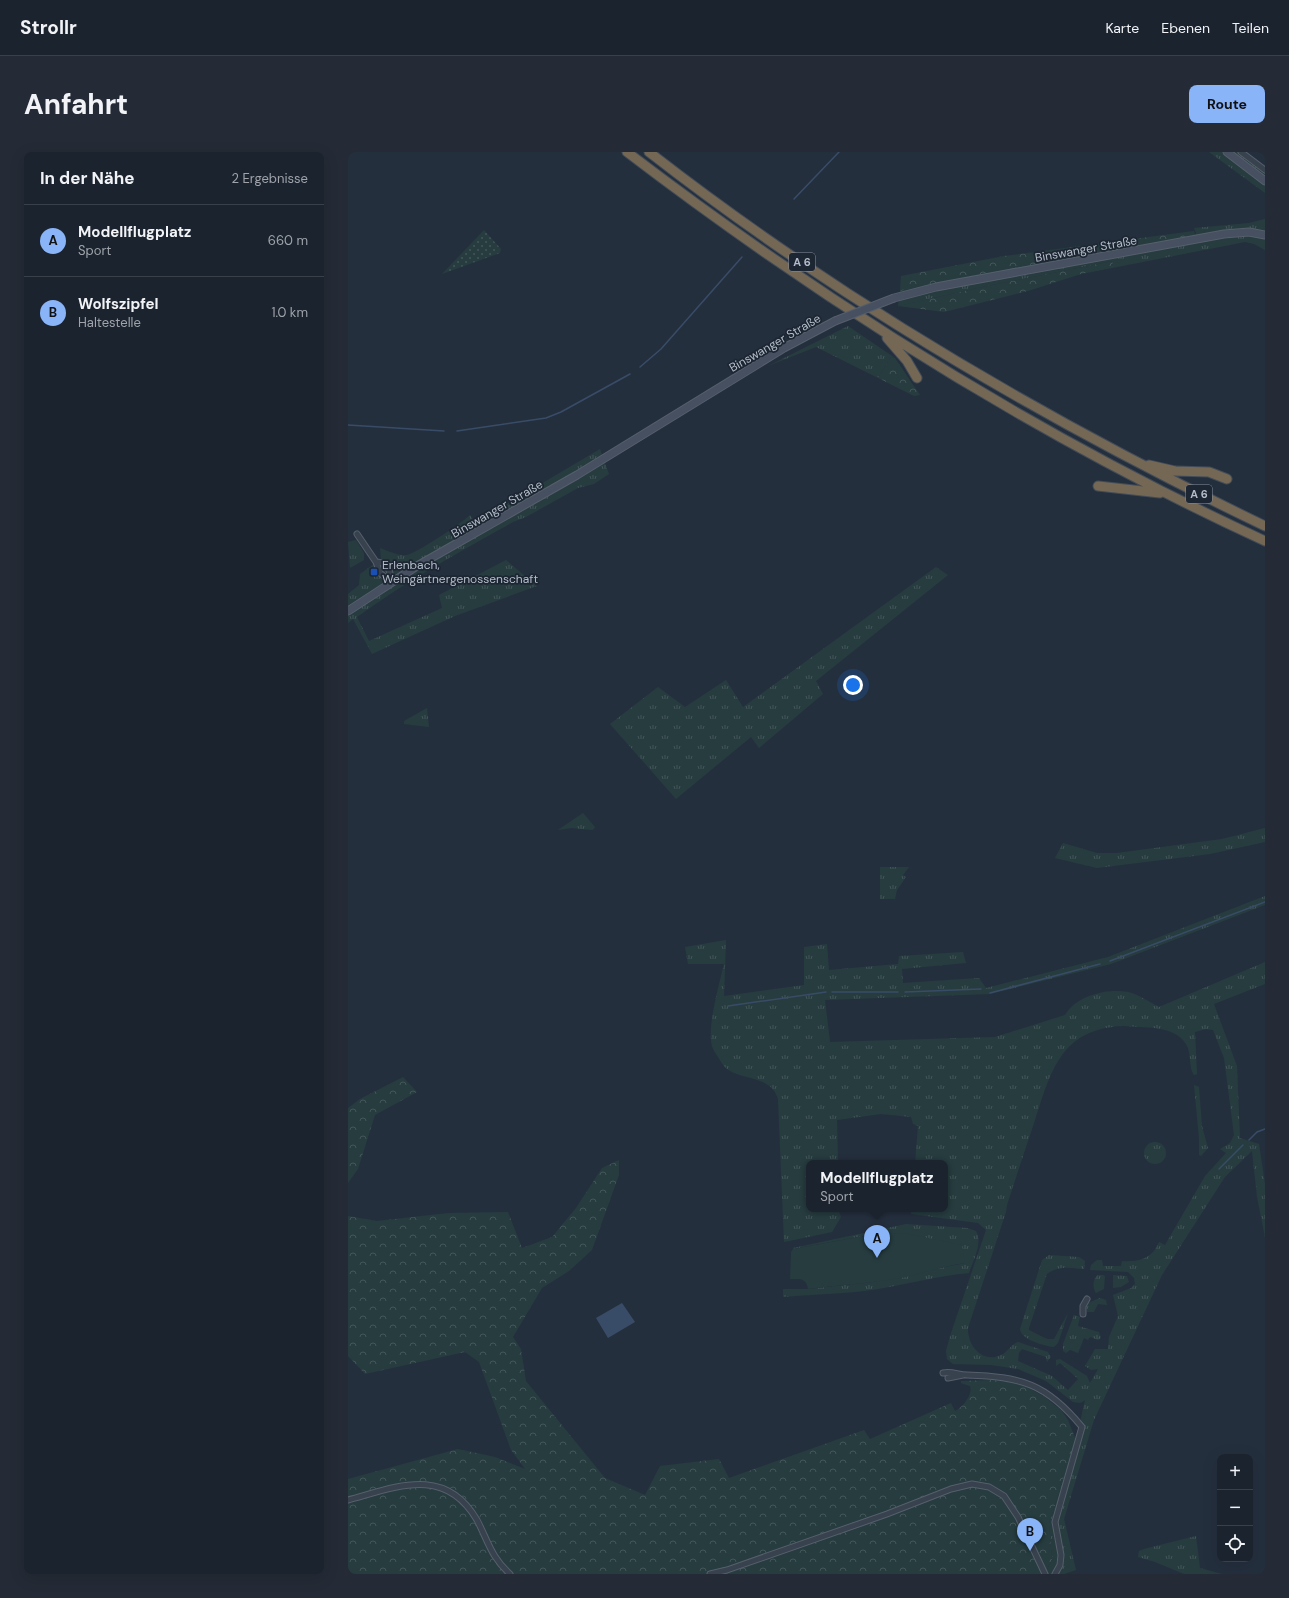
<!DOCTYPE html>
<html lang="de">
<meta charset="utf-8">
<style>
body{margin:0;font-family:"DM Sans",sans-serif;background:#242b36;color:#f1f3f6}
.controls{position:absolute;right:12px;bottom:12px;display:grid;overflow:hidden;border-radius:8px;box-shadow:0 4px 16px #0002}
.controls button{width:36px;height:36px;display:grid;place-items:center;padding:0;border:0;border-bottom:1px solid #39404a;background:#1b232e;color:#f1f3f6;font:20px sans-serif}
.you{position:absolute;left:505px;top:533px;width:14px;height:14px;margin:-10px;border:3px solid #fff;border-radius:50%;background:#1a73e8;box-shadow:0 0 0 6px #1a73e833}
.badge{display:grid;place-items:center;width:26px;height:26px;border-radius:50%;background:#8ab4f8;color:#111;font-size:13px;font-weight:700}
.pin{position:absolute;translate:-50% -33px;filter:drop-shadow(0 1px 2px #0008)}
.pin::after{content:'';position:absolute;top:21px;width:14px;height:12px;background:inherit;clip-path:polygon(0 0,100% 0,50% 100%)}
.popup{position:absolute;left:458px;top:1008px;width:142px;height:52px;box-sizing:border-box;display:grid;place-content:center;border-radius:8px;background:#1b232e;filter:drop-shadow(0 1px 3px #0005);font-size:13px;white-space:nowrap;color:#a0a4aa}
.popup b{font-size:15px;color:#f1f3f6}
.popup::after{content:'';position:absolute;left:50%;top:100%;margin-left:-8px;border:8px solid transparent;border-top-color:#1b232e}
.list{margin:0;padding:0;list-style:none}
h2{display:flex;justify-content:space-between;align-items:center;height:52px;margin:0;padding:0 16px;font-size:17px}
h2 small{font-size:13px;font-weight:400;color:#a0a4aa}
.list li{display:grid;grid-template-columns:26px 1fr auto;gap:12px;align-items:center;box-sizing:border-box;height:72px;padding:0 16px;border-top:1px solid #39404a}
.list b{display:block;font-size:15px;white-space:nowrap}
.list p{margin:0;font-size:13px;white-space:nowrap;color:#a0a4aa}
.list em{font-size:13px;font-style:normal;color:#a0a4aa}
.icon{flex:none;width:22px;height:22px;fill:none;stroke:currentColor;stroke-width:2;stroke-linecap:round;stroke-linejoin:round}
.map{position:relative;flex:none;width:917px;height:1422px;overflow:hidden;border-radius:8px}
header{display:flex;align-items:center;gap:24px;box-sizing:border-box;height:56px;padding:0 20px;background:#1b232e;border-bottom:1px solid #39404a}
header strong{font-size:19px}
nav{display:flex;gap:22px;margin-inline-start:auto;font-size:14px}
.intro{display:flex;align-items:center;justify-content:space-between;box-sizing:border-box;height:96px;padding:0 24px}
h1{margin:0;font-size:28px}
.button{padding:10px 18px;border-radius:8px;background:#8ab4f8;color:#111;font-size:14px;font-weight:700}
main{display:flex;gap:24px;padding:0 24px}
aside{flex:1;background:#1b232e;border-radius:8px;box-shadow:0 4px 16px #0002}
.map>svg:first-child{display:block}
.grass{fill:url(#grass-tufts);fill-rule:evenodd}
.forest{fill:url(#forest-crowns)}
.park{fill:url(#park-dots)}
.pitch{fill:#263c3f}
.water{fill:#394c67}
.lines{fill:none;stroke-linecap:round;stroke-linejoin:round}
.stream{stroke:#394c67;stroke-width:1.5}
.minor-casing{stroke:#565f6c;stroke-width:7}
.secondary-casing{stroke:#565f6c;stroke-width:9}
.motorway-casing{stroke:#434c59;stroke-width:11}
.minor{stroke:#38414e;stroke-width:5}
.secondary{stroke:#465061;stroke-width:7}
.motorway{stroke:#746855;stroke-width:9}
.secondary-bridge-casing{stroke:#565f6c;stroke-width:9;stroke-linecap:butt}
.secondary-bridge{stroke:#465061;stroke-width:7}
.transit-dot{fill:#1a4fb4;stroke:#1d2633;stroke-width:1.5}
.labels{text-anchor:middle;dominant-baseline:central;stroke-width:3.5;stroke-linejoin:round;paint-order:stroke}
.shield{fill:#1d2633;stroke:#878f9c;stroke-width:1}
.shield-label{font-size:11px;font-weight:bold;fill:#b4bcc9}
.street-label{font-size:12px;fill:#b4bcc9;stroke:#1d2633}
.poi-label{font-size:12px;fill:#b4bcc9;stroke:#1d2633;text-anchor:start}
</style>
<header>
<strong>Strollr</strong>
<nav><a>Karte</a><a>Ebenen</a><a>Teilen</a></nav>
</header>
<div class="intro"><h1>Anfahrt</h1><a class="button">Route</a></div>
<main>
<aside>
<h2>In der Nähe<small>2 Ergebnisse</small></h2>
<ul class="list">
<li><span class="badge">A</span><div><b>Modellflugplatz</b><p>Sport</p></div><em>660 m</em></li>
<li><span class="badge">B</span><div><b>Wolfszipfel</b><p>Haltestelle</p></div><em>1.0 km</em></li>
</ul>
</aside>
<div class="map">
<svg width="917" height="1422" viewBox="0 0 917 1422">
<defs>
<pattern id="grass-tufts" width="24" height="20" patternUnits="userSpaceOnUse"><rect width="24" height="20" fill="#263c3f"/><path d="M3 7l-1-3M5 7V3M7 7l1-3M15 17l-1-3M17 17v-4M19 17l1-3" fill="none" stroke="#435659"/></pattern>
<pattern id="forest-crowns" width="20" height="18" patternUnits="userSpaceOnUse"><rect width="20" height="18" fill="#263c3f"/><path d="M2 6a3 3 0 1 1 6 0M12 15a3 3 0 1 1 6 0" fill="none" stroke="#435659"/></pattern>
<pattern id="park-dots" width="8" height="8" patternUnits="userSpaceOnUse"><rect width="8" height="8" fill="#263c3f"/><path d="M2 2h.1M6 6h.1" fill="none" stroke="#435659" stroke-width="1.8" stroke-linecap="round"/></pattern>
</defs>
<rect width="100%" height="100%" fill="#242f3e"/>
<path class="grass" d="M861,0H890L917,20V41Z
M917,67V98L906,92L897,90L764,116L765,109L634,135L550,154L552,139L654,118L847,83L848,81L846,76L901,71Z
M500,174L547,206L543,205L530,226L468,195L420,214Z
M252,297L261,322L246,332L230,336L178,365L165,370C111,400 58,429 9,465L21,489L94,456L91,443L158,408L189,434L107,464L24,502L5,467L0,471V442L11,433L12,422L33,407L32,396C40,399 50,404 59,403C69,401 114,371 122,363L127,371Z
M8,388L16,401V408L2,416L0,390Z
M588,415L600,423L468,529L475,542L411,596L403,585L328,647L262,572L310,535L337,555L378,528L395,555Z
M79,556L81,575L56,572V569Z
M235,661L247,675L245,678L223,676L210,678Z
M917,676V690L862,702L749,716L707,706L715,691L749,701H769L874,687Z
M532,715H561L555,723L558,725L549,738L547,747H532Z
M917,744V753L763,812L642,842L477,848L482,890L647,885L717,863C728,844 758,836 780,840C790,842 801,850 811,855L917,810V832L866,852L889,914L892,986L911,992L917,1032V1085L909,1045L904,999L877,1025L814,1123L746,1268L716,1367L728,1418L716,1422H697L704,1407L701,1372L728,1288L737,1248L732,1251L725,1250L698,1229L670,1217L643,1213L605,1212L599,1207L598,1199L602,1184L638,1078L630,1071L563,1062L564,1057H597V1011H567L570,974L565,972L563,965L533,962L489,968L490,1011H461V1057H490L493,1065L484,1080L436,1090L430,947C423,923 395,929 379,917C375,914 373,910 370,905C368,902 365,898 364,894C359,875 371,833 376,812H340L337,795L378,788L376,844L456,833V795L479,792L481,818L550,812L551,804L615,800L618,811L554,817L555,831L631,826L638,836L760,805ZM775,874C796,876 830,872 840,896C843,904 841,916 846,923L849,922L847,880L858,877L865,878L876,906L886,983L882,991L872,997L878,1001L857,1024L817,1093L811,1090C804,1107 791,1110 774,1109L773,1114H755L754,1108H749L743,1113L742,1118L780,1120L786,1126L787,1132L783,1136L765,1143L770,1164L761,1185L760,1197H747L737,1214L743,1218L750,1217L742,1231L739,1224L712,1207L708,1208V1214L712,1211L730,1227L720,1238L704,1224L670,1209L671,1201L674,1197L698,1205L699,1210L703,1205L700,1200L670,1190C663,1192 660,1200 653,1203C634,1212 619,1193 620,1176L658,1060L659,1053C668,1025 677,998 686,971C694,947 701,918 718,898C733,881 753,875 775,874Z
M846,933L851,935L854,974L860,996L853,1004L851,1003V986Z
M796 1001a11 11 0 1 1 22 0a11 11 0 1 1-22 0Z
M558,1072L619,1076L628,1079C635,1091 625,1109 621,1121C590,1124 560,1132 530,1137C499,1142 466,1142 435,1145V1137H460L524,1130L617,1111L521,1083L445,1097V1096Z
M701,1103L731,1105L737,1109L736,1117C723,1116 710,1113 699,1122L681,1176V1178L699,1187H706L720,1161L710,1191L706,1195C697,1194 673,1188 672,1177L694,1108Z
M750,1123H755L757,1124L756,1137L748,1141C744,1136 745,1126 750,1123Z
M765,1123L779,1124L781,1130L773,1135L765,1136Z
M752,1146L758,1148L759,1153L750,1152L746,1160H739L738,1155L740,1151Z
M726,1163L732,1165L730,1174L751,1180L753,1186L750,1188L742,1185L740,1188L736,1186L730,1201L722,1198L718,1201L715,1199V1192Z
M848,1384L852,1416L874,1422H836L807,1410L790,1405L791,1399L796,1397Z"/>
<path class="forest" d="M846,79L847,83L654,118L552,139L553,124L656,104Z
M765,109L764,116L733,122L680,139L596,160L550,154L634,135Z
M543,205L547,206L572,243L566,244L530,226Z
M55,925L69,940L27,963L10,1017L0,1031V956L12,947Z
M271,1008V1023L244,1098L221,1119L194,1136L165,1185L173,1197L178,1229L257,1326L297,1343L312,1314L371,1307L381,1326L516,1278L522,1287L603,1251L607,1259C615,1255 625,1243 622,1234L613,1231V1229L644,1228L662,1230L681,1236L697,1245L714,1259L720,1268L728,1288L701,1372L704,1407L697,1422H0V1327L110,1297L147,1305L177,1317L163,1298L131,1210L117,1200L17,1222L0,1204V1064L29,1069L101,1061L160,1060L174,1096L204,1085L228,1056L254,1016Z"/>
<path class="park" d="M136,78L153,97L152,101L94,122Z"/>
<path class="pitch" d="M556,1081L614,1093L617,1111C597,1114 578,1120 558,1125C526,1131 493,1133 460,1137C458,1125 451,1127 442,1127L443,1100L445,1097L521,1083Z"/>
<path class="water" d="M274,1151L287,1170L260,1186L248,1166Z"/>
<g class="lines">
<path class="stream" d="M446,47L491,0
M292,215L313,197L394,105
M0,273L96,279
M109,279L198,266L213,260L282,222
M762,809L917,750
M484,840H550
M557,840L633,837
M642,841L752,812
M380,854L478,840
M901,988L909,980L917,977
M871,1017L895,993"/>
<defs>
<path id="minor" d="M893,0L917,18
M9,382L28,410L32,421L43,430
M28,410C40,410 43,420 43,430
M38,413L68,414
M735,1162V1154L739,1147
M595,1221C604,1219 610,1223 619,1223C673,1225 698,1231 734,1275L707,1370L713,1403L712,1413L707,1422
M600,1226L615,1223
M0,1348C48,1335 97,1313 129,1368C140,1389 143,1405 162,1422
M362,1422L379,1418L539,1362L603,1337L624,1332L641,1335L656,1344L670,1365L697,1422"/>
<path id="secondary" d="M879,0L917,29
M546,146L588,135L876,82L901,80L917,83
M0,459L69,414L229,323L436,196L487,169"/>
<path id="motorway" d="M279,0C477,151 691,285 917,389
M301,0C491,148 700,270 917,374
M539,186L559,209L569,226
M801,313L827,319L861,320L879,327
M750,334L812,341"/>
</defs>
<use href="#minor" class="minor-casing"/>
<use href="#secondary" class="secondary-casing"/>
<use href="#motorway" class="motorway-casing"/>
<use href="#minor" class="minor"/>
<use href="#secondary" class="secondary"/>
<use href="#motorway" class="motorway"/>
<defs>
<path id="secondary-bridge" d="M487,169L546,146"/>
</defs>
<use href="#secondary-bridge" class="secondary-bridge-casing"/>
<use href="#secondary-bridge" class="secondary-bridge"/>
</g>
<rect class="transit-dot" x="22" y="416" width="8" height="8" rx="2"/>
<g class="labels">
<g class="shield">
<rect x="441" y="101" width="26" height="18" rx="3"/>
<rect x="838" y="333" width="26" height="18" rx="3"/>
</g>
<g class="shield-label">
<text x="454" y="110">A 6</text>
<text x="851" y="342">A 6</text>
</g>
<g class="street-label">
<text transform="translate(738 97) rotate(-10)">Binswanger Straße</text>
<text transform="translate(427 191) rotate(-30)">Binswanger Straße</text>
<text transform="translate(149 357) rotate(-30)">Binswanger Straße</text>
</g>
<g class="poi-label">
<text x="34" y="413">Erlenbach,<tspan x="34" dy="14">Weingärtnergenossenschaft</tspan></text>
</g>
</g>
</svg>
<div class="controls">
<button>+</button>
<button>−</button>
<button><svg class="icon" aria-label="locate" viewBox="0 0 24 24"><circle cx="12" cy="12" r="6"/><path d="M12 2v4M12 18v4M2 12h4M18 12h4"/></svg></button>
</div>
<div class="you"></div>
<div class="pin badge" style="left:529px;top:1106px">A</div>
<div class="popup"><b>Modellflugplatz</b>Sport</div>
<div class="pin badge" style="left:682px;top:1399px">B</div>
</div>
</main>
